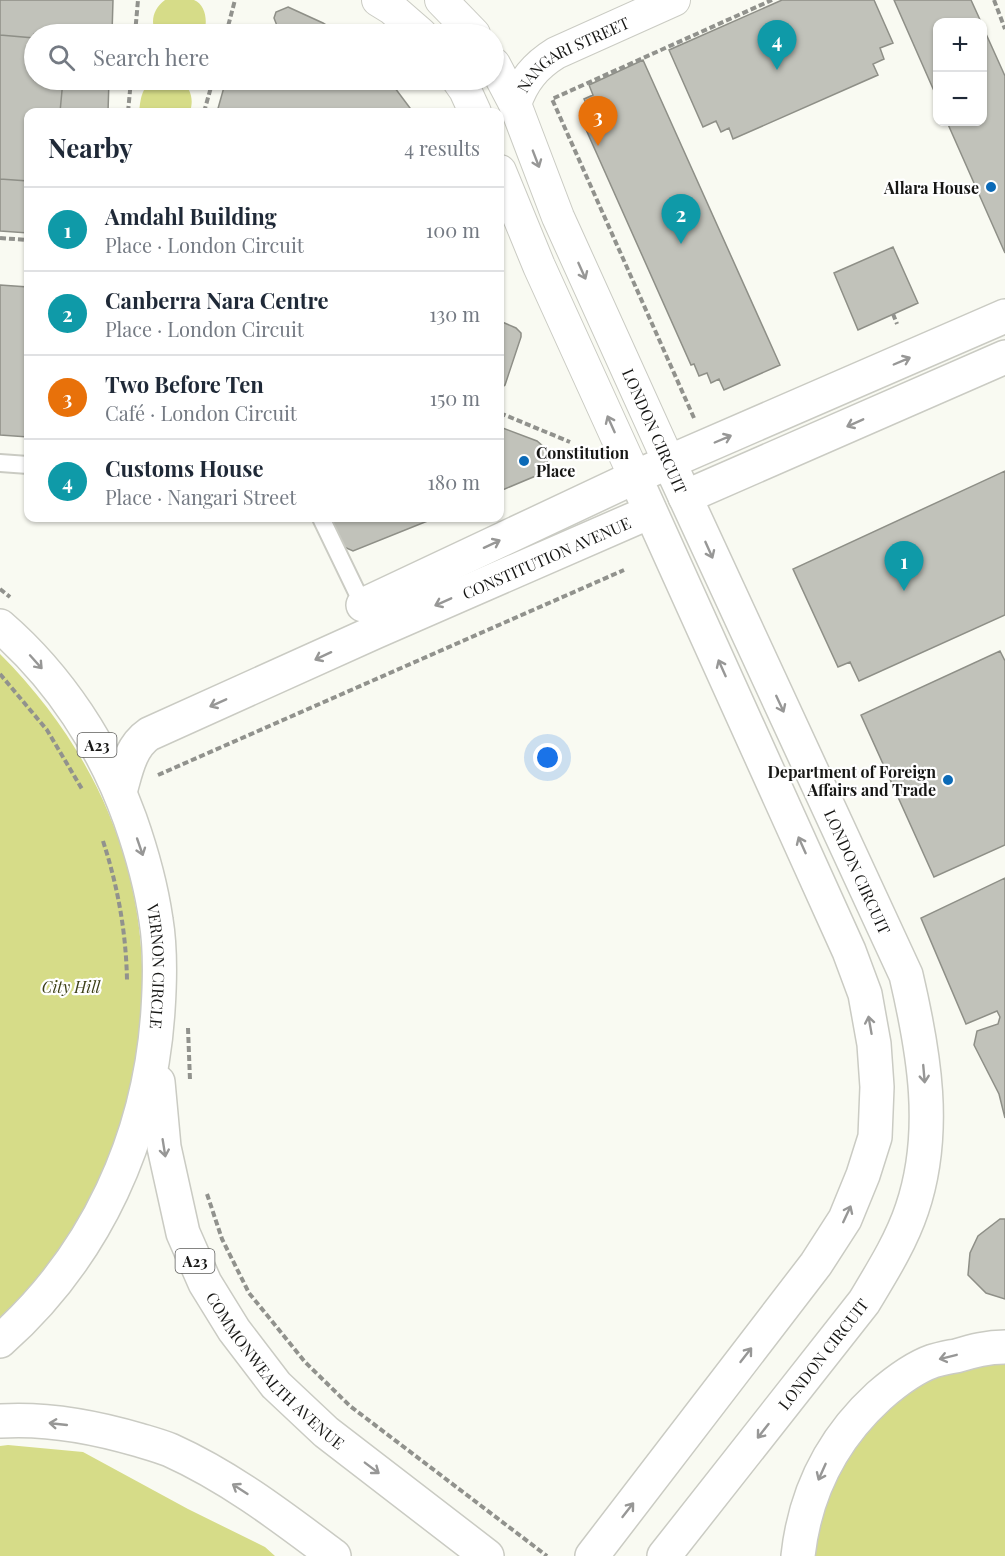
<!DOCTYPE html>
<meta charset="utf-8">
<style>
body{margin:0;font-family:"Playfair Display",serif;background:#f2f2f3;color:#1f2937}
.controls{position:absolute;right:18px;top:18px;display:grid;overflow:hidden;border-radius:12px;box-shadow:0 2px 4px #0004}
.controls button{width:54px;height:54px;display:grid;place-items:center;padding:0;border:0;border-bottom:2px solid #e0e1e3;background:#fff;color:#1f2937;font:30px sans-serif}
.you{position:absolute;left:548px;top:758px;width:21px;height:21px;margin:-15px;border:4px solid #fff;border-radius:50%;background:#1a73e8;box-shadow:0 0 0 9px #1a73e833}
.badge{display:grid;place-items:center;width:39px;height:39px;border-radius:50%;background:#111827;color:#fff;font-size:20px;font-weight:700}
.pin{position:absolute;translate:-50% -50px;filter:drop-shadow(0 2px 3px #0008)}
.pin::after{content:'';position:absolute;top:32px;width:21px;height:18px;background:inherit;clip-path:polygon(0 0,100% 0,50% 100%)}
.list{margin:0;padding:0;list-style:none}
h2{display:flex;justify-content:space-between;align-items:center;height:78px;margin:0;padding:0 24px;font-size:26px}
h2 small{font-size:20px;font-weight:400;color:#747a83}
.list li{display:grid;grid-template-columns:39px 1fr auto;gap:18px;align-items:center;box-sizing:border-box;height:84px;padding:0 24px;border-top:2px solid #e0e1e3}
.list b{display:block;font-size:22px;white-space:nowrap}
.list p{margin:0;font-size:20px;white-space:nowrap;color:#747a83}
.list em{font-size:20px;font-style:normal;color:#747a83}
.icon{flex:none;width:33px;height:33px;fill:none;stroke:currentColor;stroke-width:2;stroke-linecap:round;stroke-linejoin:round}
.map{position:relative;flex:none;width:1005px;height:1556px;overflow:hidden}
.search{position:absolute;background:#fff;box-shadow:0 2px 4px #0004;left:24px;top:24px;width:480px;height:66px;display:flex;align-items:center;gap:15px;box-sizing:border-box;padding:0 21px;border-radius:33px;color:#747a83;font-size:22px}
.panel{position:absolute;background:#fff;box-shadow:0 2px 4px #0004;left:24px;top:108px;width:480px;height:414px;border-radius:12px}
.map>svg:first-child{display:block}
.green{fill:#d6dc88}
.building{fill:#c1c2ba;stroke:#8e8f87;stroke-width:1.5}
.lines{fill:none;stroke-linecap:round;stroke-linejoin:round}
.service-casing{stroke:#cacbc3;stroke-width:20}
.minor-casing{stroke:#cacbc3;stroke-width:34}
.tertiary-casing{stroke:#cacbc3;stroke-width:36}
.secondary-casing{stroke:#cacbc3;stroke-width:36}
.trunk-casing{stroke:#cacbc3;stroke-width:36}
.motorway-casing{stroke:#cacbc3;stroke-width:36}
.path{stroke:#91928d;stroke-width:4;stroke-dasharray:6 3;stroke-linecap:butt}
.service{stroke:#fff;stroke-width:16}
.minor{stroke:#fff;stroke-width:32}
.tertiary{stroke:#fff;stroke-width:33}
.secondary{stroke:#fff;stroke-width:33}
.trunk{stroke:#fff;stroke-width:33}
.motorway{stroke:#fff;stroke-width:33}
.oneway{stroke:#979796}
.poi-dot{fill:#0b6ab7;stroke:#fff;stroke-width:2}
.labels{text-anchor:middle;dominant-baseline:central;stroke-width:4.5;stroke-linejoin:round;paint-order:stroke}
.shield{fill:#fff;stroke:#5d5d5b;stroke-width:1.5}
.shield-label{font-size:15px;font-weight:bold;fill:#171715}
.street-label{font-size:16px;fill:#171715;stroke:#fff}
.poi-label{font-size:16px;font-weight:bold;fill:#171715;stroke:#fff;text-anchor:end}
.park-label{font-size:16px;font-style:italic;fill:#3d4018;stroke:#fff}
</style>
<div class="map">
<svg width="1005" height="1556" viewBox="0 0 1005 1556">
<rect width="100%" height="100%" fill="#f9faf2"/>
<path class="green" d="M165,0C173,0 187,0 194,0C207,5 208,25 203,34H156C150,21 153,9 165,0Z
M153,80H180C191,88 194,99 190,112H139C141,98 141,89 153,80Z
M0,654C117,771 167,922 131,1085C120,1136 100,1187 72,1231C51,1264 27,1292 0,1319Z
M1005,1359V1556H811L823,1508L834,1479L879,1409L929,1374Z
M8,1445L83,1452L188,1509L265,1547L275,1556H0V1446Z"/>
<path class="building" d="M0,0H113L112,34H34V38L0,35Z
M782,0H874L893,43L880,48L884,59L873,64L878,75L733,139L729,128L721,132L716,121L703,127L669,50Z
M894,0H971L981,22H938V100Z
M288,7L323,23L340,34H274L279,31L274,18L276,12Z
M982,25L1005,76V253L947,122H982Z
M248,28L259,29L263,34H239L241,31Z
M0,35L34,38V80H63L60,112H28V181L0,179Z
M643,60L780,365L724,390L719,379L711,383L707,373L699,376L694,364L691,365L584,125L587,123L583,113L589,110L584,99L593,95L589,85Z
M63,80H109L108,112H60Z
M226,80H389L413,112H217Z
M0,179L28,181V233L0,231Z
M893,247L918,303L858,330L834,273Z
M0,285L28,287V437L0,435Z
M500,321L516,328L521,333V337L505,385L500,389Z
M500,427L537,441L545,448L548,458L545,469L538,475L500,491Z
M1005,471V615L859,681L850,662L838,667L793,569Z
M329,518H435L353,551L344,547Z
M1000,651L1005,661V845L934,877L861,715Z
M1005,878V1118L999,1094L974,1045L977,1031L998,1024L1000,1017L997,1011L966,1024L921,918Z
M1000,1219H1005V1299L986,1293L968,1275L970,1253L978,1236Z"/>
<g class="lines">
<defs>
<path id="service" d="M0,463L28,465
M321,518L363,605"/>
<g id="minor">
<path d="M378,0L391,8L421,34"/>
<path d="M441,0L474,34"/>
<path d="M494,64L515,104L558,217L669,462"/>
<path d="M458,80L465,90L475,112"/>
<path id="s1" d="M515,104C523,81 535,66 556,53L674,0"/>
<path d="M500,171L539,266L635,477"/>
</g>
<g id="tertiary">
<path d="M669,462L1005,316"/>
<path d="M685,497L1005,357"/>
<path d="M363,605L635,477"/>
<path id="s2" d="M120,792C126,771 130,747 149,734L375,632L650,512"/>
</g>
<g id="secondary">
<path id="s3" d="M592,1556L816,1264L845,1219L863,1175L875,1137L877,1087L874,1044L865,994L849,951L635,477L669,462L906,975C924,1052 938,1132 912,1209C901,1242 882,1272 864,1302L664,1556"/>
</g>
<g id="trunk">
<path id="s4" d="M0,626C59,677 104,746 130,819C142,853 151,885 156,920C161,950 160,980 158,1010C150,1137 96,1256 0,1341"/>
<path id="s5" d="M158,1082L164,1147L183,1233L205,1283L234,1330L276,1385L326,1432L487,1556"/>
<path d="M0,1421C46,1418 95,1427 139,1440C149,1443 160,1446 170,1450C230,1477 282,1517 334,1556"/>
</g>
<path id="motorway" d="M798,1556C805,1492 832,1439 879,1396C895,1382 913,1368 933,1361C940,1359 948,1357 956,1356C973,1351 987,1347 1005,1347"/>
</defs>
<use href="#service" class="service-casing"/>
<use href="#minor" class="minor-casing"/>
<use href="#tertiary" class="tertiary-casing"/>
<use href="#secondary" class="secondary-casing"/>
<use href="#trunk" class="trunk-casing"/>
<use href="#motorway" class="motorway-casing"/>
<path class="path" d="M994,0L1005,29
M135,34L138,0
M226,34L235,0
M128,112L131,80
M204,112L213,80
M0,238L28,240
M893,314L897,324
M500,413L570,442
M694,418L552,99L772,0
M0,589L10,597
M0,674L47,730L82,789
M158,775L624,570
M103,841C118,887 126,932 127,980
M188,1028L190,1080
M207,1194L222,1239L249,1293L305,1362L350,1406L547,1556"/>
<use href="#service" class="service"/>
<use href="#minor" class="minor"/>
<use href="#tertiary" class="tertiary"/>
<use href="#secondary" class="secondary"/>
<use href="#trunk" class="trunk"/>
<use href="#motorway" class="motorway"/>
</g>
<defs><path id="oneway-shaft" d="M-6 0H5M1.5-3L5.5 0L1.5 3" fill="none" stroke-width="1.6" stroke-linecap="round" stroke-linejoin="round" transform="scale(1.5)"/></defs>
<g class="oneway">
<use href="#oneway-shaft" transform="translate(536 159) rotate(69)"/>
<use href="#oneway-shaft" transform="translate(582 271) rotate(66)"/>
<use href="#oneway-shaft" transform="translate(902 361) rotate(-23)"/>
<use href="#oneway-shaft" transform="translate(855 423) rotate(156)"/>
<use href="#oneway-shaft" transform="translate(611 424) rotate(-114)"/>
<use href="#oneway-shaft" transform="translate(723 439) rotate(-23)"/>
<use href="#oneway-shaft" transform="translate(492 544) rotate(-25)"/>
<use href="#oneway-shaft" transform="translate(709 550) rotate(66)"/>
<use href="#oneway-shaft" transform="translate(443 602) rotate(156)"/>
<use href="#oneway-shaft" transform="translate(323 656) rotate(155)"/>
<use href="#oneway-shaft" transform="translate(36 662) rotate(48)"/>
<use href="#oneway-shaft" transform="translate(722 668) rotate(-114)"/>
<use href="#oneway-shaft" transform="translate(218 703) rotate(156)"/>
<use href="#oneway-shaft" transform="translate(780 704) rotate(65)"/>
<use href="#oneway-shaft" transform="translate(802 845) rotate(-114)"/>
<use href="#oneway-shaft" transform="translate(140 847) rotate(71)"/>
<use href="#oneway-shaft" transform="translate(870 1025) rotate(-100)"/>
<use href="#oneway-shaft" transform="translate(924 1074) rotate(85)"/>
<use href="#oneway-shaft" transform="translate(164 1148) rotate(81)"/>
<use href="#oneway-shaft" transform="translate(847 1214) rotate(-65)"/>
<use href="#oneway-shaft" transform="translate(746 1355) rotate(-52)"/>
<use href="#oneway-shaft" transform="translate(948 1357) rotate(166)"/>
<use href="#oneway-shaft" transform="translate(58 1424) rotate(-174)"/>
<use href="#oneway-shaft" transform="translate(763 1431) rotate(128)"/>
<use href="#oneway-shaft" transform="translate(372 1468) rotate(37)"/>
<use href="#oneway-shaft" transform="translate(822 1472) rotate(114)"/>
<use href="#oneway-shaft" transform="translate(240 1489) rotate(-147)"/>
<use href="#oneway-shaft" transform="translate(628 1510) rotate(-52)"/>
</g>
<g class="poi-dot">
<circle cx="991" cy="187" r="6"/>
<circle cx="524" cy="461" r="6"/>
<circle cx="948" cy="780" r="6"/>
</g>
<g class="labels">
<g class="shield">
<rect x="77.5" y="733" width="39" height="24" rx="4.5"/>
<rect x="175.5" y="1249" width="39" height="24" rx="4.5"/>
</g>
<g class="shield-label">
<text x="97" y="745">A23</text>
<text x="195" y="1261">A23</text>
</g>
<g class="street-label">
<text stroke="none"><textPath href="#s1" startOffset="80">NANGARI STREET</textPath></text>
<text transform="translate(655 431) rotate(66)">LONDON CIRCUIT</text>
<text stroke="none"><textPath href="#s2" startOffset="501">CONSTITUTION AVENUE</textPath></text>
<text stroke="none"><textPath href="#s3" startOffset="1707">LONDON CIRCUIT</textPath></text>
<text stroke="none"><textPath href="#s4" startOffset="386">VERNON CIRCLE</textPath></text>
<text transform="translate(823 1354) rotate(-52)">LONDON CIRCUIT</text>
<text stroke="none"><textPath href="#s5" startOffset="321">COMMONWEALTH AVENUE</textPath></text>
</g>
<g class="poi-label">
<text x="979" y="187">Allara House</text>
<text x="536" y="452" text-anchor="start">Constitution<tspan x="536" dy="18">Place</tspan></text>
<text x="936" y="771">Department of Foreign<tspan x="936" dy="18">Affairs and Trade</tspan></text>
</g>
<g class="park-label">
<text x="71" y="986">City Hill</text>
</g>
</g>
</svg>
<div class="controls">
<button>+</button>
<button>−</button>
</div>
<div class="you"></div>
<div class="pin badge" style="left:904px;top:591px;background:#0f9aa8">1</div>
<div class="pin badge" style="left:681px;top:244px;background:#0f9aa8">2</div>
<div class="pin badge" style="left:598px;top:146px;background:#e8710a">3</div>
<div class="pin badge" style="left:777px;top:70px;background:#0f9aa8">4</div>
<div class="search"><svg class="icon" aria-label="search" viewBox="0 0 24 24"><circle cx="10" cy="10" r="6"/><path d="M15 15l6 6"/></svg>Search here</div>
<section class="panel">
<h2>Nearby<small>4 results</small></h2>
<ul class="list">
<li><span class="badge" style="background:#0f9aa8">1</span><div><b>Amdahl Building</b><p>Place · London Circuit</p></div><em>100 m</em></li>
<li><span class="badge" style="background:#0f9aa8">2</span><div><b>Canberra Nara Centre</b><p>Place · London Circuit</p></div><em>130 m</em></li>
<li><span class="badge" style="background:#e8710a">3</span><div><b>Two Before Ten</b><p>Café · London Circuit</p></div><em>150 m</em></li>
<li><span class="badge" style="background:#0f9aa8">4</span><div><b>Customs House</b><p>Place · Nangari Street</p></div><em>180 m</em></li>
</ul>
</section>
</div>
